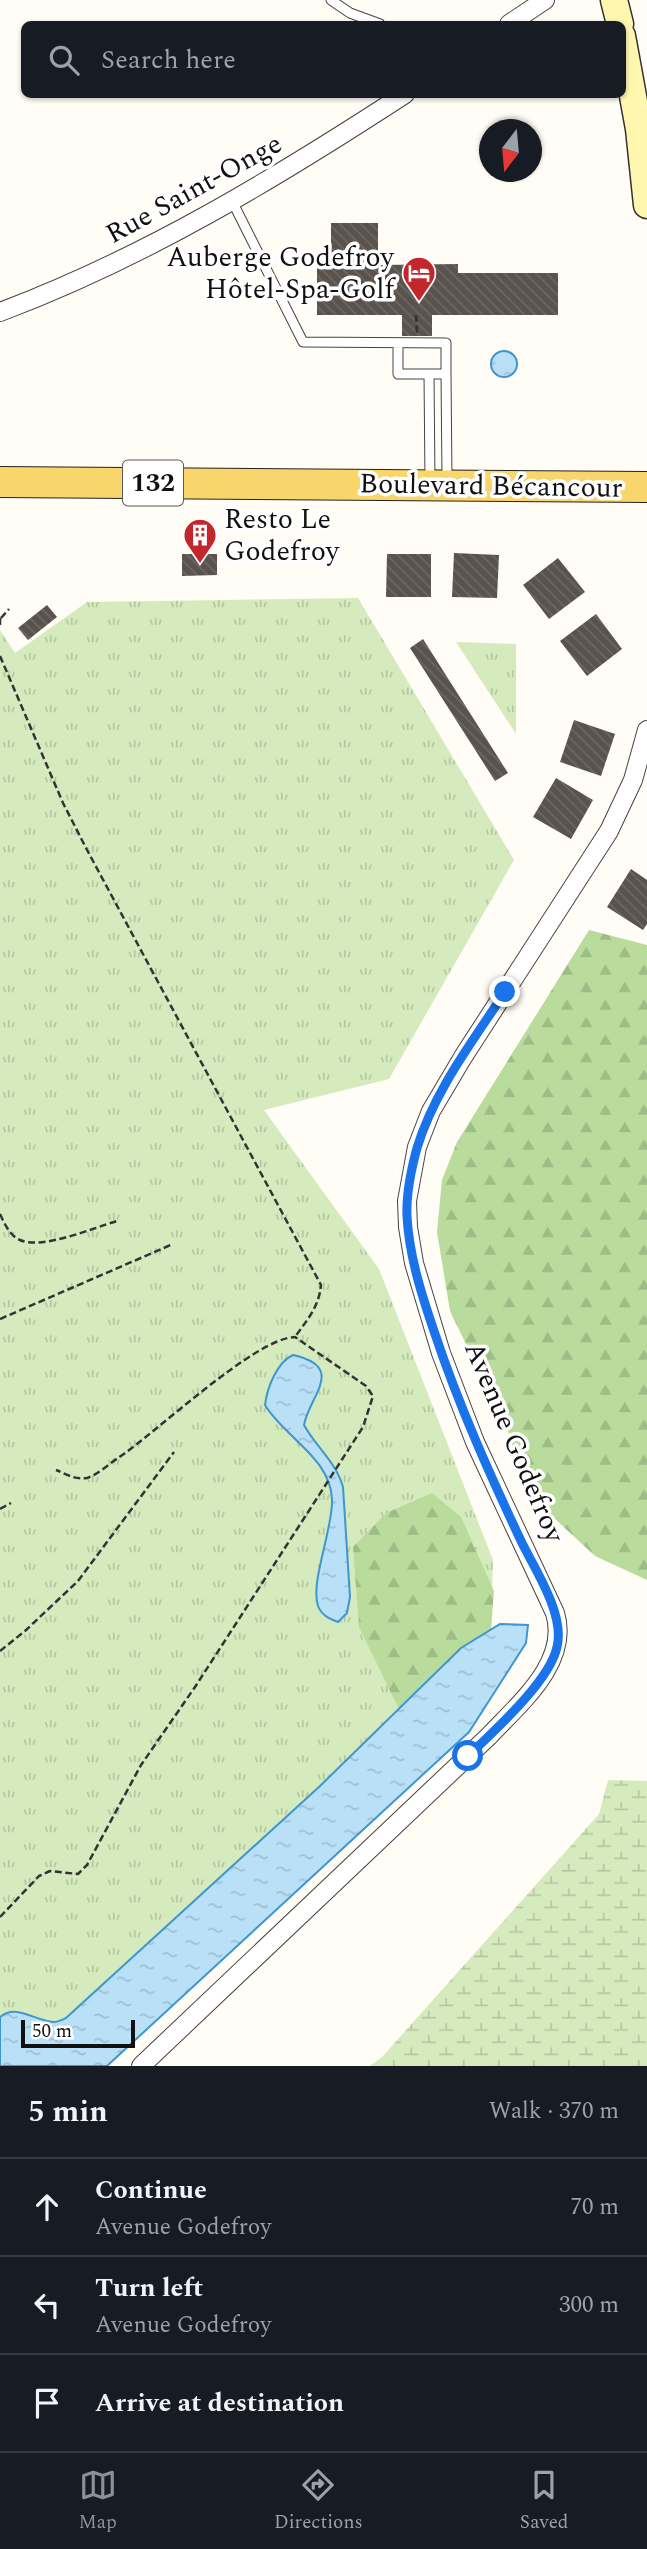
<!DOCTYPE html>
<meta charset="utf-8">
<style>
body{margin:0;font-family:Spectral,serif;background:#242831;color:#f1f3f6}
.compass{position:absolute;left:479px;top:119px;width:63px;height:63px;border-radius:50%;background:#171b24;box-shadow:0 2px 5px #0004;rotate:196deg}
.scale{position:absolute;left:21px;bottom:18px;width:114px;box-sizing:border-box;padding-left:7px;border:4px solid #111;border-top:0;font-size:19px;line-height:24px;white-space:nowrap;color:#111;-webkit-text-stroke:5px #fff;paint-order:stroke}
.stop{position:absolute;width:21px;height:21px;margin:-16px;border:5px solid #1a73e8;border-radius:50%;background:#fff}
.stop.end{background:#1a73e8;border-color:#fff;box-shadow:0 2px 7px #0008}
.list{margin:0;padding:0;list-style:none}
h2{display:flex;justify-content:space-between;align-items:center;height:91px;margin:0;padding:0 28px;font-size:30px}
h2 small{font-size:23px;font-weight:400;color:#9ea1a6}
.list li{display:grid;grid-template-columns:46px 1fr auto;gap:21px;align-items:center;box-sizing:border-box;height:98px;padding:0 28px;border-top:2px solid #363941}
.list b{display:block;font-size:26px;white-space:nowrap}
.list p{margin:0;font-size:23px;white-space:nowrap;color:#9ea1a6}
.list em{font-size:23px;font-style:normal;color:#9ea1a6}
.icon{flex:none;width:38px;height:38px;fill:none;stroke:currentColor;stroke-width:2;stroke-linecap:round;stroke-linejoin:round}
.map{position:relative;flex:none;width:647px;height:2066px;overflow:hidden}
.search{position:absolute;background:#171b24;box-shadow:0 2px 5px #0004;left:21px;right:21px;top:21px;height:77px;display:flex;align-items:center;gap:18px;box-sizing:border-box;padding:0 24px;border-radius:10px;color:#9ea1a6;font-size:26px}
.sheet{height:385px;background:#171b24}
nav{display:flex;justify-content:space-around;align-items:center;box-sizing:border-box;height:98px;border-top:2px solid #363941;background:#171b24;font-size:19px;color:#9ea1a6}
nav a{display:grid;justify-items:center;gap:4px}
nav .on{color:#8c9099}
.map>svg:first-child{display:block}
.grass{fill:url(#grass-tufts)}
.forest{fill:url(#forest-firs)}
.wetland{fill:url(#wetland-marsh)}
.water{fill:url(#water-ripples);stroke:#3f96cf;stroke-width:2}
.building{fill:url(#building-back-hatch)}
.lines{fill:none;stroke-linecap:round;stroke-linejoin:round}
.lane-casing{stroke:#444;stroke-width:11}
.street-casing{stroke:#444;stroke-width:20}
.secondary-casing{stroke:#333;stroke-width:29}
.primary-casing{stroke:#222;stroke-width:32}
.path{stroke:#333;stroke-width:2.5;stroke-dasharray:7 3.5;stroke-linecap:butt}
.lane{stroke:#fff;stroke-width:9}
.street{stroke:#fff;stroke-width:18}
.secondary{stroke:#fff6b0;stroke-width:26}
.primary{stroke:#f9d66b;stroke-width:30}
.route{stroke:#1a73e8;stroke-width:9}
.labels{text-anchor:middle;dominant-baseline:central;stroke-width:7;stroke-linejoin:round;paint-order:stroke}
.shield{fill:#fff;stroke:#585858;stroke-width:2}
.shield-label{font-size:26px;font-weight:bold;fill:#111}
.street-label{font-size:28px;fill:#111;stroke:#fff}
.poi-label{font-size:28px;fill:#111;stroke:#fff;text-anchor:end}
</style>
<div class="map">
<svg width="647" height="2066" viewBox="0 0 647 2066">
<defs>
<pattern id="grass-tufts" width="24" height="20" patternUnits="userSpaceOnUse" patternTransform="scale(1.75)"><rect width="24" height="20" fill="#d5ebbd"/><path d="M3 7l-1-3M5 7V3M7 7l1-3M15 17l-1-3M17 17v-4M19 17l1-3" fill="none" stroke="#b6c8a1"/></pattern>
<pattern id="forest-firs" width="22" height="20" patternUnits="userSpaceOnUse" patternTransform="scale(1.75)"><rect width="22" height="20" fill="#b9dc9c"/><path d="M5 1l3.5 6h-7zM16 11l3.5 6h-7z" fill="#9ebc85"/></pattern>
<pattern id="wetland-marsh" width="20" height="14" patternUnits="userSpaceOnUse" patternTransform="scale(1.75)"><rect width="20" height="14" fill="#d5ebbd"/><path d="M1 5h8M5 5V1M11 12h8M15 12V8" fill="none" stroke="#b6c8a1"/></pattern>
<pattern id="water-ripples" width="26" height="14" patternUnits="userSpaceOnUse" patternTransform="scale(1.75)"><rect width="26" height="14" fill="#b9e0f7"/><path d="M2 4q2-2 4 0t4 0M15 11q2-2 4 0t4 0" fill="none" stroke="#9ebfd3"/></pattern>
<pattern id="building-back-hatch" width="6" height="6" patternUnits="userSpaceOnUse" patternTransform="scale(1.75)"><rect width="6" height="6" fill="#5a524d"/><path d="M-1 5l2 2M0 0l6 6M5-1l2 2" fill="none" stroke="#6d6662"/></pattern>
</defs>
<rect width="100%" height="100%" fill="#fffdf5"/>
<path class="grass" d="M358,598L514,860L389,1079L264,1110L379,1269L493,1560L491,1629L461,1648L320,1786L66,2019C65,2019 56,2022 55,2022C36,2022 17,2003 0,2017V630L15,653L87,602Z
M456,642L516,644V734Z"/>
<path class="forest" d="M589,930L647,945V1580L595,1556L527,1493L508,1431L450,1311L437,1232L442,1180L457,1142Z
M432,1493L461,1517L494,1591L491,1629L461,1648L399,1709L359,1627L353,1547L386,1513Z"/>
<path class="wetland" d="M608,1780L647,1781V2066H370L382,2057L599,1814Z"/>
<path class="water" d="M491 364a13 13 0 1 1 26 0a13 13 0 1 1-26 0Z
M293,1355C347,1367 309,1396 304,1425C316,1447 336,1462 343,1487L350,1597L347,1613L338,1622C330,1619 322,1616 318,1606C310,1582 333,1529 332,1500C331,1458 284,1437 265,1405C267,1388 277,1362 293,1355Z
M500,1624L528,1625L526,1643L469,1732L107,2066H0V2017C17,2003 36,2022 55,2022C56,2022 65,2019 66,2018L320,1786L461,1648Z"/>
<path class="building" d="M331,223H378V265L458,264V273H558V315H432V336H402V315H317V258H331Z
M454,553L499,555L497,598L452,597Z
M182,554H217V575L182,576Z
M387,554H431V597H386Z
M558,558L585,592L549,619L523,585Z
M47,605L57,617L28,640L18,628Z
M596,614L622,649L587,676L560,641Z
M423,639L508,773L495,781L410,648Z
M574,720L615,734L601,776L560,762Z
M556,778L593,800L571,839L533,817Z
M631,869L647,880V924L643,930L607,907Z"/>
<g class="lines">
<defs>
<path id="lane" d="M331,0L350,13L380,24
M232,201L303,342L446,343V374H398V343
M429,374L430,481
M446,374L447,480"/>
<path id="street" d="M509,24L545,0
M0,312C144,258 276,178 405,94
M141,2066L489,1736C520,1703 570,1662 555,1613L475,1442L441,1353L414,1263L408,1227L407,1201L417,1147L431,1111L463,1057L609,831L633,780L647,730"/>
<path id="secondary" d="M614,0L620,24
M622,36L639,129L647,205"/>
<path id="primary" d="M0,482L647,487"/>
</defs>
<use href="#lane" class="lane-casing"/>
<use href="#street" class="street-casing"/>
<use href="#secondary" class="secondary-casing"/>
<use href="#primary" class="primary-casing"/>
<path class="path" d="M416,315L417,333
M0,618V628
M1,618L9,609
M0,656L63,803L86,848L321,1285C319,1307 307,1320 295,1337
M0,1214C5,1224 9,1235 20,1240C42,1250 93,1228 117,1221
M0,1319L173,1244
M0,1509L11,1503
M0,1651L25,1631L78,1581L174,1452
M0,1917L39,1876L50,1871L78,1874L87,1865L141,1765L195,1687L363,1427L373,1396L366,1386L295,1337C255,1338 157,1432 118,1458C109,1464 97,1475 87,1478C75,1480 66,1474 56,1470"/>
<use href="#lane" class="lane"/>
<use href="#street" class="street"/>
<use href="#secondary" class="secondary"/>
<use href="#primary" class="primary"/>
</g>
<g class="lines">
<path class="route" d="M468,1756C493,1732 550,1681 557,1647C565,1615 536,1571 522,1543C490,1475 459,1406 435,1334C422,1296 409,1256 407,1216C406,1193 411,1170 417,1148C434,1091 473,1041 505,992"/>
</g>
<defs>
<symbol id="hotel-pin" viewBox="-11 -11 22 30"><path d="M0 17L-7.5 6A9.5 9.5 0 1 1 7.5 6Z" fill="#c4262e" stroke="#fff"/><path d="M-6-4.5h1.5V1H6V5H4.5V3h-9V5H-6ZM-4 0a1.8 1.8 0 1 1 3.6 0ZM.5 0V-2.5h3Q6-2.5 6 0Z" fill="#fff"/></symbol>
<symbol id="building-pin" viewBox="-11 -11 22 30"><path d="M0 17L-7.5 6A9.5 9.5 0 1 1 7.5 6Z" fill="#c4262e" stroke="#fff"/><path d="M-4-6H4V6H1V3H-1V6H-4ZM-2.5-4.3h1.7v1.8h-1.7ZM.8-4.3h1.7v1.8H.8ZM-2.5-1h1.7V.8h-1.7ZM.8-1h1.7V.8H.8Z" fill="#fff"/></symbol>
</defs>
<g fill-rule="evenodd">
<use href="#hotel-pin" x="400" y="254" width="38" height="52"/>
<use href="#building-pin" x="181" y="516" width="38" height="52"/>
</g>
<g class="labels">
<rect class="shield" x="123" y="460.5" width="60" height="45" rx="5"/>
<g class="shield-label">
<text x="153" y="483">132</text>
</g>
<g class="street-label">
<text transform="translate(194 189) rotate(-29)">Rue Saint-Onge</text>
<text transform="translate(491 486) rotate(1)">Boulevard Bécancour</text>
<text transform="translate(514 1442) rotate(67)">Avenue Godefroy</text>
</g>
<g class="poi-label">
<text x="394" y="257">Auberge Godefroy<tspan x="394" dy="32">Hôtel-Spa-Golf</tspan></text>
<text x="224" y="519" text-anchor="start">Resto Le<tspan x="224" dy="32">Godefroy</tspan></text>
</g>
</g>
</svg>
<svg class="compass" viewBox="-18 -18 36 36"><path d="M0-13l5 13h-10z" fill="#e53935"/><path d="M0 13l5-13h-10z" fill="#9ea1a6"/></svg>
<div class="scale">50 m</div>
<div class="stop" style="left:468px;top:1756px"></div>
<div class="stop end" style="left:505px;top:992px"></div>
<div class="search"><svg class="icon" aria-label="search" viewBox="0 0 24 24"><circle cx="10" cy="10" r="6"/><path d="M15 15l6 6"/></svg>Search here</div>
</div>
<section class="sheet">
<h2>5 min<small>Walk · 370 m</small></h2>
<ul class="list">
<li><svg class="icon" aria-label="ahead" viewBox="0 0 24 24"><path d="M12 20V5M6 11l6-6 6 6"/></svg><div><b>Continue</b><p>Avenue Godefroy</p></div><em>70 m</em></li>
<li><svg class="icon" aria-label="left" viewBox="0 0 24 24"><path d="M17 20v-9H6M10 6l-5 5 5 5"/></svg><div><b>Turn left</b><p>Avenue Godefroy</p></div><em>300 m</em></li>
<li><svg class="icon" aria-label="arrive" viewBox="0 0 24 24"><path d="M6 21V4h12l-3 4 3 4H6"/></svg><div><b>Arrive at destination</b></div></li>
</ul>
</section>
<nav>
<a class="on"><svg class="icon" aria-label="map" viewBox="0 0 24 24"><path d="M3 6l6-2 6 2 6-2v14l-6 2-6-2-6 2zM9 4v14M15 6v14"/></svg>Map</a>
<a><svg class="icon" aria-label="directions" viewBox="0 0 24 24"><path d="M12 3l9 9-9 9-9-9zM9 14v-3h6M13 9l2 2-2 2"/></svg>Directions</a>
<a><svg class="icon" aria-label="saved" viewBox="0 0 24 24"><path d="M7 4h10v16l-5-4-5 4z"/></svg>Saved</a>
</nav>
